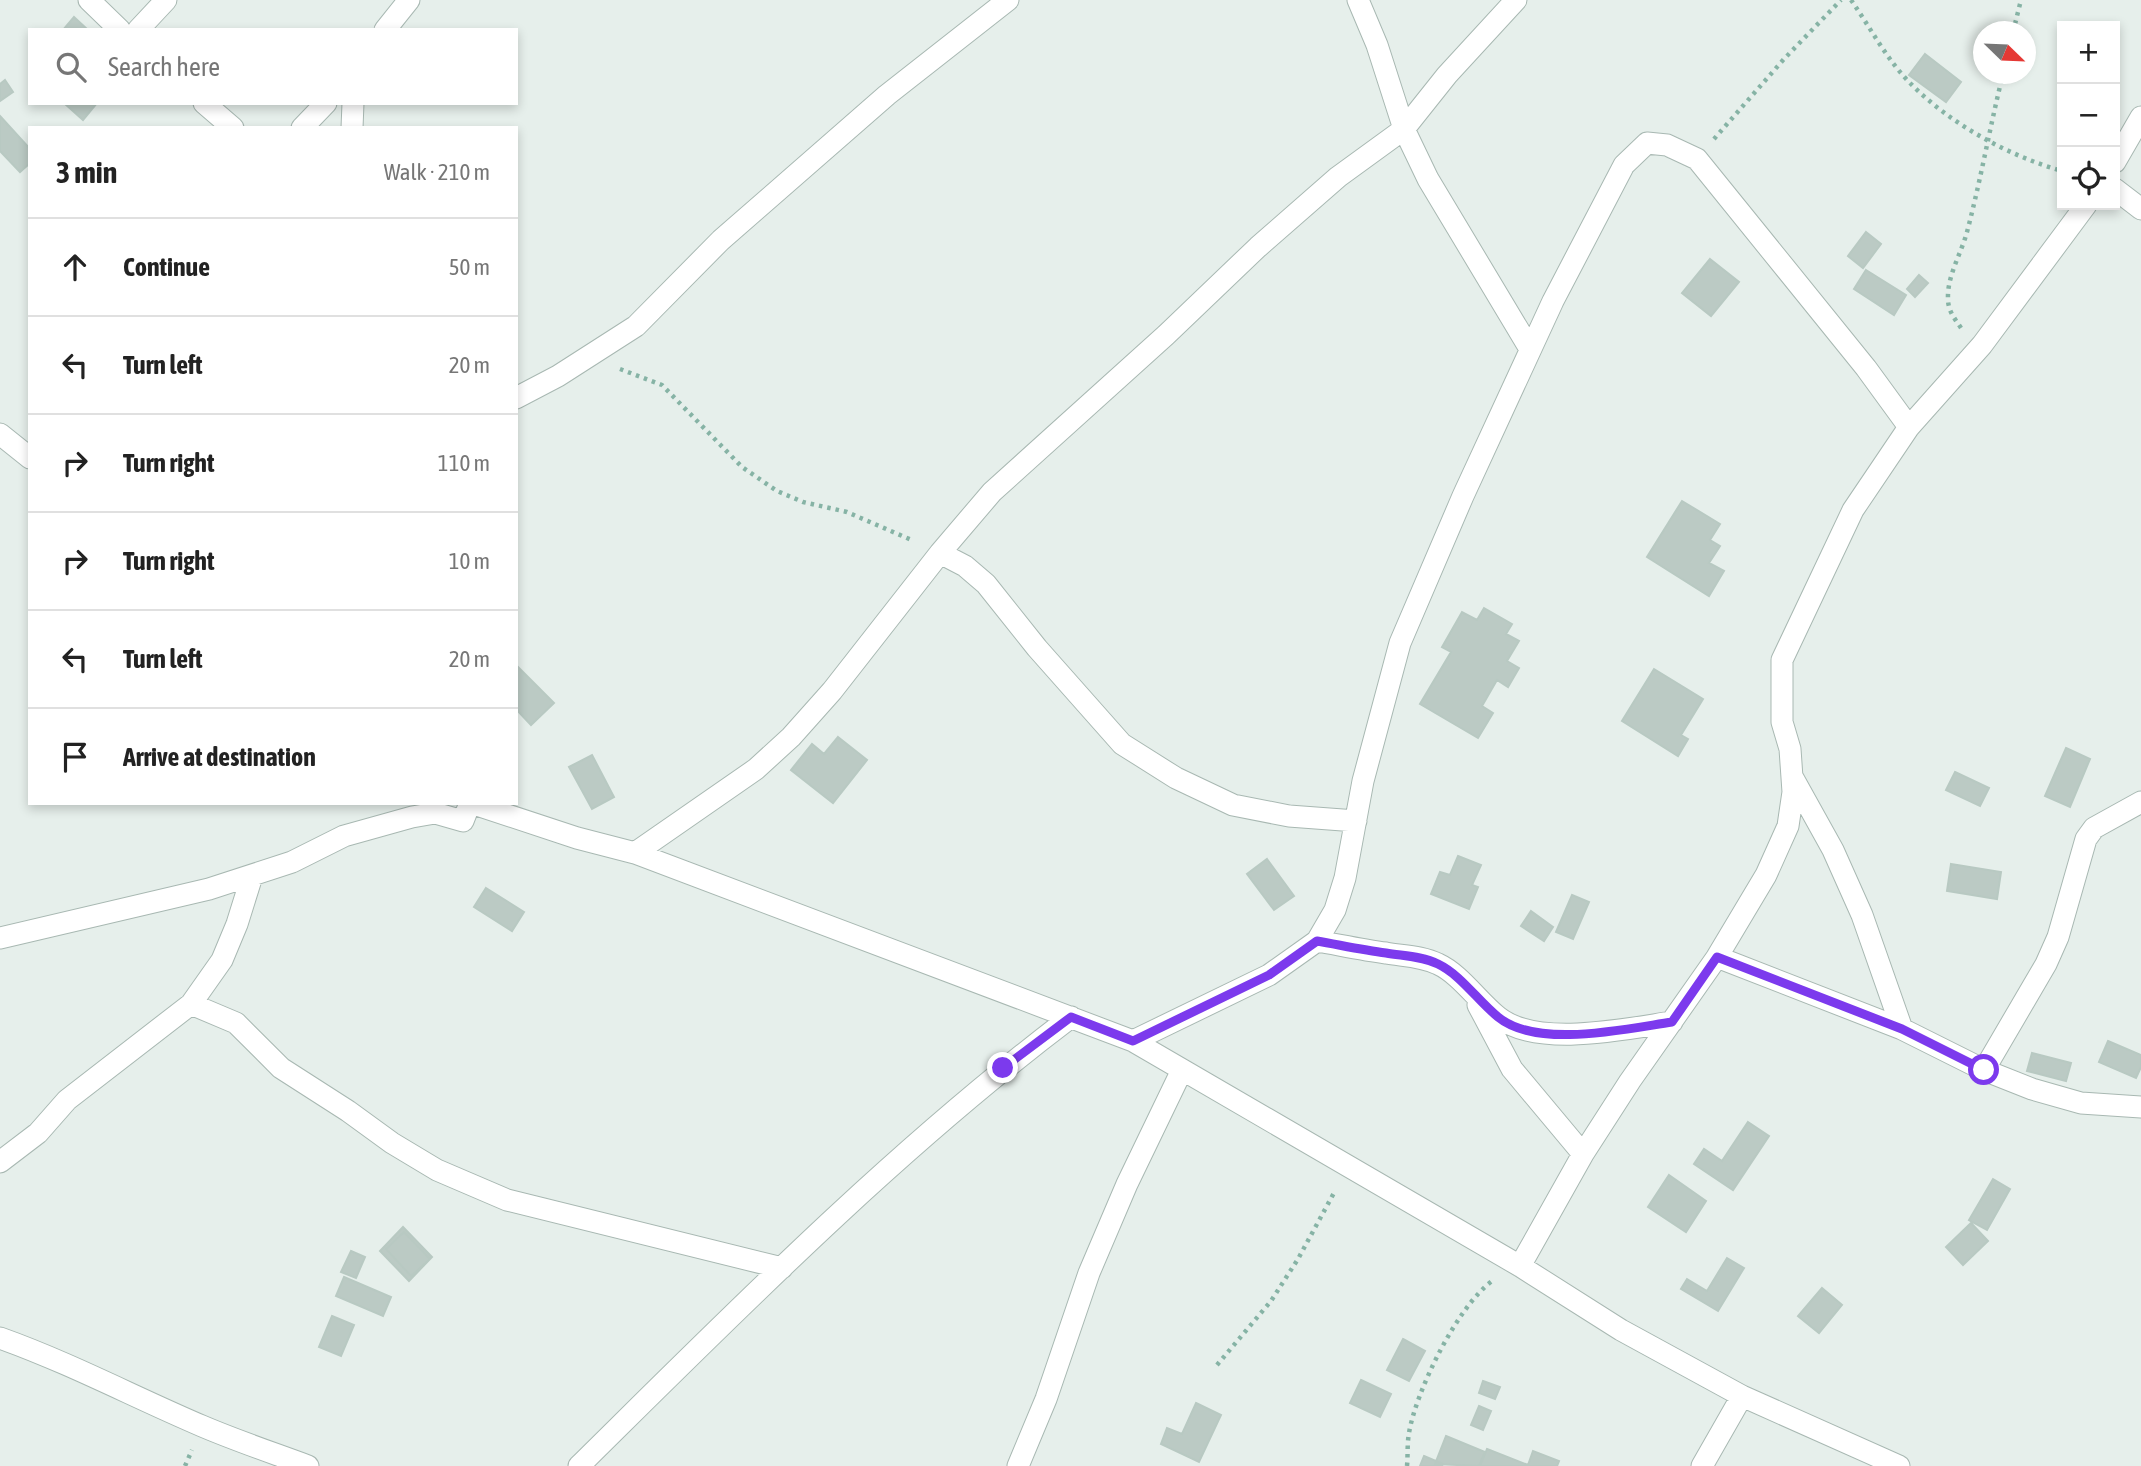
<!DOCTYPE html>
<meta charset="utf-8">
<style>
body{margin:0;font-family:"Asap Condensed",sans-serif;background:#f2f2f2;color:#222}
.controls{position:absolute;right:21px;top:21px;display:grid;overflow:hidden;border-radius:0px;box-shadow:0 4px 10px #0003}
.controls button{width:63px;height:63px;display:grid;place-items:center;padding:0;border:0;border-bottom:2px solid #e0e0e0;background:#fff;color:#222;font:35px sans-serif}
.compass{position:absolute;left:1973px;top:21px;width:63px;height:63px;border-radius:50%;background:#fff;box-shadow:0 4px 10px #0003;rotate:113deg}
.stop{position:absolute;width:21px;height:21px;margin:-16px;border:5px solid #7c3aed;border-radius:50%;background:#fff}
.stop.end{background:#7c3aed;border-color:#fff;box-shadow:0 2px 7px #0008}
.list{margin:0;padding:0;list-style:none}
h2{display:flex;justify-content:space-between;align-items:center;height:91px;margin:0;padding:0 28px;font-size:30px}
h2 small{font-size:23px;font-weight:400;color:#767676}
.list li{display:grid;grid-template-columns:46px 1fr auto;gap:21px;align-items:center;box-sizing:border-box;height:98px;padding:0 28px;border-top:2px solid #e0e0e0}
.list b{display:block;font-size:26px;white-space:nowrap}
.list em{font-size:23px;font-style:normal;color:#767676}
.icon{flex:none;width:38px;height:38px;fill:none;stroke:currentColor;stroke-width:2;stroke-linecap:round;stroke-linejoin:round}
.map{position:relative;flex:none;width:2141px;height:1466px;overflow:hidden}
.search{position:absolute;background:#fff;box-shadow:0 4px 10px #0003;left:28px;top:28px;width:490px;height:77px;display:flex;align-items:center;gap:18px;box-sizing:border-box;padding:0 24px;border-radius:0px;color:#767676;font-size:26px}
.panel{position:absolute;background:#fff;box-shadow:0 4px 10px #0003;left:28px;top:126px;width:490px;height:679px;border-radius:0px}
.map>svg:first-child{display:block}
.building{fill:#bbcac4;stroke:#b8c9c2;stroke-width:2}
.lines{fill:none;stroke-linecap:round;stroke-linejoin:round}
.minor-casing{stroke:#a8b8b2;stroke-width:23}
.path{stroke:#86b3a5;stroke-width:4.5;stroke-dasharray:3.5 5;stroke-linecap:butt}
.minor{stroke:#fff;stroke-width:21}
.route{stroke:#7c3aed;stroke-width:9}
</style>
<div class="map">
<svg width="2141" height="1466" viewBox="0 0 2141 1466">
<rect width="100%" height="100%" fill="#e6efeb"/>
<path class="building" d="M74,17L88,30H63Z
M1925,54L1961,82L1946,102L1909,75Z
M5,80L13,92L0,101V84Z
M64,103H97L83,120Z
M0,116L30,149V163L20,172L0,151Z
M1866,232L1881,244L1863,268L1848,256Z
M1710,259L1739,282L1711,316L1682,293Z
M1866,270L1906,295L1894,315L1854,289Z
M1919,275L1928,283L1915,297L1907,289Z
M1682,501L1720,524L1710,540L1720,546L1709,563L1724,571L1709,596L1647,557Z
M1484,608L1512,624L1506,634L1519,641L1507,661L1519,668L1508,687L1497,680L1482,706L1493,713L1478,738L1420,704L1451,652L1442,647L1462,612L1477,620Z
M516,665L554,703L531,725L516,709Z
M1654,669L1703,699L1681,735L1688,739L1678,756L1622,721Z
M838,737L867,760L833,803L791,770L812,744L824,754Z
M2066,748L2090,759L2070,807L2045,796Z
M592,755L614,797L592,809L569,767Z
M1955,772L1989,788L1980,806L1946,790Z
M1458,856L1481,865L1472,885L1478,887L1469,909L1431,894L1440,872L1450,875Z
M1267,859L1294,896L1274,910L1247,874Z
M1951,864L2001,872L1997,899L1947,891Z
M486,888L524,912L512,931L474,907Z
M1572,895L1589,902L1573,939L1556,932Z
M1531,911L1553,927L1544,941L1521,926Z
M2108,1041L2141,1055V1067L2136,1078L2099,1062Z
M2032,1053L2071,1063L2066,1081L2027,1071Z
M1748,1122L1769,1136L1733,1190L1694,1164L1704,1149L1722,1161Z
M1669,1175L1706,1201L1686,1232L1648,1207Z
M1993,1179L2010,1189L1987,1230L1969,1220Z
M1971,1223L1988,1241L1963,1265L1946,1247Z
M403,1227L432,1257L409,1281L380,1251Z
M404,1232L430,1259L411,1276L386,1249Z
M351,1251L365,1257L356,1278L341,1272Z
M1727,1258L1744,1268L1718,1311L1681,1289L1687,1279L1707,1291Z
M344,1277L391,1297L383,1316L336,1296Z
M1822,1288L1842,1305L1819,1333L1798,1316Z
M332,1316L354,1325L341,1356L319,1347Z
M1403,1339L1425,1351L1409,1381L1387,1370Z
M1361,1380L1391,1394L1380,1417L1350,1403Z
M1483,1381L1500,1387L1495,1399L1479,1393Z
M1196,1403L1221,1415L1199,1462L1161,1444L1167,1428L1182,1434Z
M1479,1406L1491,1411L1483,1430L1471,1425Z
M1446,1436L1485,1452L1479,1466L1435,1464Z
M1487,1449L1528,1465L1533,1451L1559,1461L1557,1466H1480Z
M1424,1456L1443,1464L1442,1466H1420Z"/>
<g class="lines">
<defs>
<path id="minor" d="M89,0L120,30
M1358,0L1377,45L1404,129L1428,179L1530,349
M138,30L166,0
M385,30L409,0
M204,103L233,128
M302,128L326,103
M352,128L353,103
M2115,162L2141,117
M2115,189L2141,209
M516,398L558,376L636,326L721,240L887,95L1008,0
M0,434L30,458
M940,553L965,566L986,584L1037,648L1122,744L1176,778L1233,805L1289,816L1356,821
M1793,778L1833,850L1862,915L1902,1029
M471,803L577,838L635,853L1133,1041L1520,1266L1621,1330L1742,1396L1899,1466
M635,853L756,769L791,737L832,691L940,553L992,492L1166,335L1258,247L1338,177L1404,129L1447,75L1516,0
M0,938L209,889L292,862L344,836L412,817L435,813L463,821L470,803
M1317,941C1340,945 1363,950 1386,953C1403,956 1422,956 1438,964C1460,974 1478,1001 1498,1017C1537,1048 1625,1029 1672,1022
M1717,957L1902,1029L1984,1070L2032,1089L2081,1103L2141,1107
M191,1004L236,1023L281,1068L348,1111L392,1143L437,1170L507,1200L782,1268
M1478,1005L1512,1069L1583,1154
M1133,1041L1269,975L1317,941L1335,910L1345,878L1363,781L1400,643L1463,496L1553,301L1624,165L1647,143L1667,145L1697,159L1866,368L1909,427
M1984,1070L2046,964L2058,937L2086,839L2094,828L2141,802
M0,1162L38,1133L67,1100L191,1004L222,960L237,924L252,876
M1520,1266L1583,1154L1630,1081L1717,957L1766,875L1788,826L1793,792L1790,749L1782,722V660L1853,510L1909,427L1982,345L2086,205
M0,1338C70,1363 134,1397 202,1426C237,1441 273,1453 308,1466
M579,1466C736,1311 895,1150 1071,1017
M1018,1466L1046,1399L1089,1273L1127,1184L1182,1070
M1702,1466L1742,1396"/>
</defs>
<use href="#minor" class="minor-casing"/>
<path class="path" d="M1851,0C1870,27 1887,60 1910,83C1950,124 2009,156 2062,171
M2013,32L2021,0
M1714,139L1784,59L1841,0
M1961,328C1955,319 1948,311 1948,299C1947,276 1961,254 1967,232C1981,179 1990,126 2003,74
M620,369L662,385L742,467L777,491L803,502L847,512L914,541
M1217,1365L1271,1301L1298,1259L1335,1191
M185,1466L192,1450
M1407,1466C1408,1455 1407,1444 1409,1433C1416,1391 1457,1307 1492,1281"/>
<use href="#minor" class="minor"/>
</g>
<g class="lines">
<path class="route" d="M1003,1068L1071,1017L1133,1041L1269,975L1317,941C1340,945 1363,950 1386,953C1403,956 1422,956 1438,964C1461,975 1478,1001 1498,1017C1537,1049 1625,1029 1672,1022L1717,957L1902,1029L1984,1070"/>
</g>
</svg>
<div class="controls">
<button>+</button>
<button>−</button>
<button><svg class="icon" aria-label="locate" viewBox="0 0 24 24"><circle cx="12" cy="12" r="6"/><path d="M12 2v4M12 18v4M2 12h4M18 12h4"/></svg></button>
</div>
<svg class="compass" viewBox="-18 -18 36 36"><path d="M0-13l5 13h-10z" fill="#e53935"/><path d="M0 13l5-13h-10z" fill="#767676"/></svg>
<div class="stop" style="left:1984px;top:1070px"></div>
<div class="stop end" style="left:1003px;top:1068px"></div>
<div class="search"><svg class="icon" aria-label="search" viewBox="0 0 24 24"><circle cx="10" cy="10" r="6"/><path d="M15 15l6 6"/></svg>Search here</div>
<section class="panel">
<h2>3 min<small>Walk · 210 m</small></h2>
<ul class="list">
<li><svg class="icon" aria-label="ahead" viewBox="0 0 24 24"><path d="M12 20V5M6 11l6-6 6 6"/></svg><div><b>Continue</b></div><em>50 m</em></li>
<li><svg class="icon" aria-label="left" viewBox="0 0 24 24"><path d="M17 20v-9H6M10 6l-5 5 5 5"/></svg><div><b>Turn left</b></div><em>20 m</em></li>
<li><svg class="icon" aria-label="right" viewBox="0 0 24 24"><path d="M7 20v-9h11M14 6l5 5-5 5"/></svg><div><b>Turn right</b></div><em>110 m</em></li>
<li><svg class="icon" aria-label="right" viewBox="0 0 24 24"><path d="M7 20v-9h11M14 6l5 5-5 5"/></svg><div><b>Turn right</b></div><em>10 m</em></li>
<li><svg class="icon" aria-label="left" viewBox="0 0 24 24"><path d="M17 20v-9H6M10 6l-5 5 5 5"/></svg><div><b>Turn left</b></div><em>20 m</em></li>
<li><svg class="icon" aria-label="arrive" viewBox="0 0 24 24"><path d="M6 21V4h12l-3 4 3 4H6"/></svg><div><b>Arrive at destination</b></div></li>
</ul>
</section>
</div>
